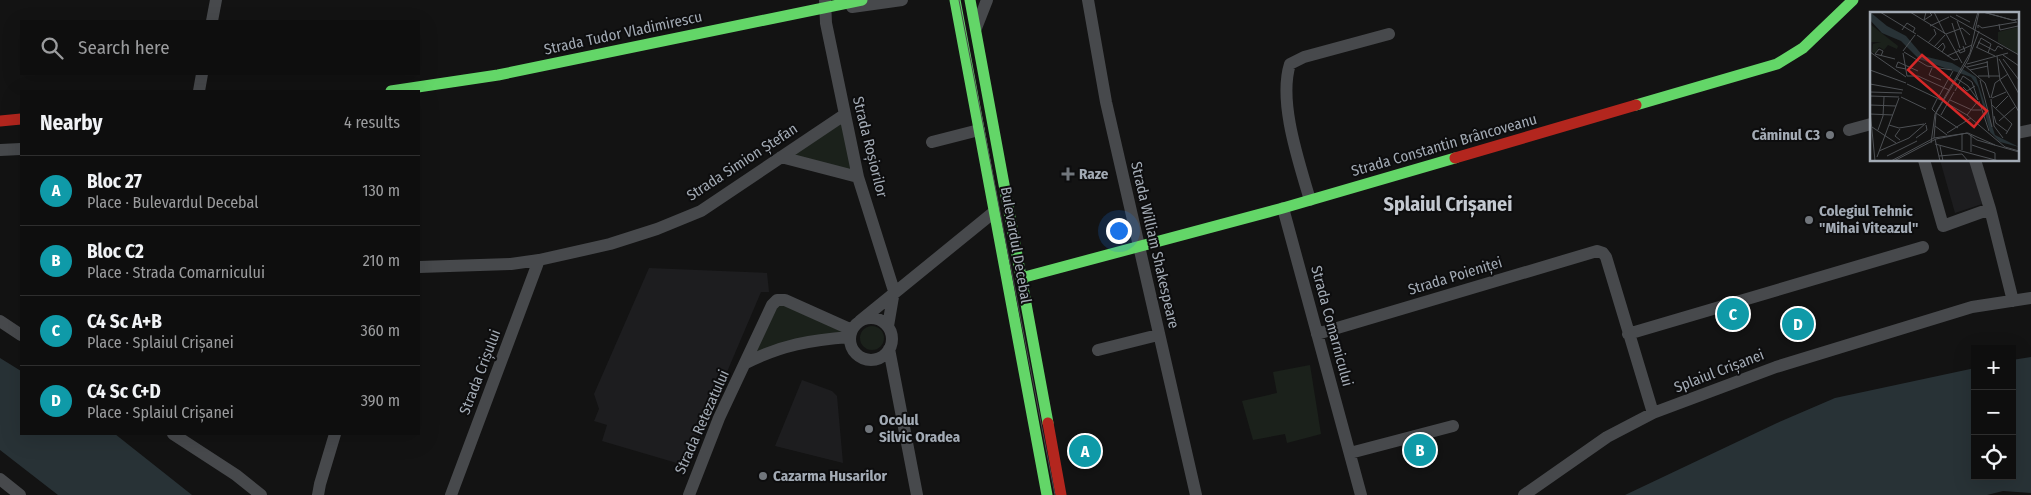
<!DOCTYPE html>
<meta charset="utf-8">
<style>
body{margin:0;font-family:"Fira Sans Condensed",sans-serif;background:#1c1c1c;color:#f1f3f6}
.controls{position:absolute;right:15px;bottom:15px;display:grid;overflow:hidden;border-radius:0px;box-shadow:0 5px 20px #0002}
.controls button{width:45px;height:45px;display:grid;place-items:center;padding:0;border:0;border-bottom:1px solid #2e2e2e;background:#0e0e0e;color:#f1f3f6;font:25px sans-serif}
.you{position:absolute;left:1118px;top:230px;width:18px;height:18px;margin:-12px;border:4px solid #fff;border-radius:50%;background:#1a73e8;box-shadow:0 0 0 8px #1a73e833}
.badge{display:grid;place-items:center;width:32px;height:32px;border-radius:50%;background:#8c9099;color:#fff;font-size:16px;font-weight:700}
.pin{position:absolute;translate:-50% -50%;border:2px solid #fff;box-shadow:0 1px 5px #0006}
.list{margin:0;padding:0;list-style:none}
h2{display:flex;justify-content:space-between;align-items:center;height:65px;margin:0;padding:0 20px;font-size:21px}
h2 small{font-size:16px;font-weight:400;color:#9b9c9e}
.list li{display:grid;grid-template-columns:32px 1fr auto;gap:15px;align-items:center;box-sizing:border-box;height:70px;padding:0 20px;border-top:1px solid #2e2e2e}
.list b{display:block;font-size:19px;white-space:nowrap}
.list p{margin:0;font-size:16px;white-space:nowrap;color:#9b9c9e}
.list em{font-size:16px;font-style:normal;color:#9b9c9e}
.icon{flex:none;width:28px;height:28px;fill:none;stroke:currentColor;stroke-width:2;stroke-linecap:round;stroke-linejoin:round}
.map{position:relative;flex:none;width:2031px;height:495px;overflow:hidden}
.search{position:absolute;background:#0e0e0e;box-shadow:0 5px 20px #0002;left:20px;top:20px;width:400px;height:55px;display:flex;align-items:center;gap:12px;box-sizing:border-box;padding:0 18px;border-radius:0px;color:#9b9c9e;font-size:19px}
.panel{position:absolute;background:#0e0e0e;box-shadow:0 5px 20px #0002;left:20px;top:90px;width:400px;height:345px;border-radius:0px}
.map>svg:first-child{display:block}
.built{fill:#1d1d1f}
.green{fill:#1b211b}
.water{fill:#283236}
.lines{fill:none;stroke-linecap:round;stroke-linejoin:round}
.street{stroke:#47494c;stroke-width:12}
.fast{stroke:#63d668;stroke-width:11}
.jam{stroke:#b3261e;stroke-width:11}
.tram{stroke:#47494b;stroke-width:1}
.poi-dot{fill:#71767c;stroke:#0d0d0e;stroke-width:2}
.labels{text-anchor:middle;dominant-baseline:central;stroke-width:4;stroke-linejoin:round;paint-order:stroke}
.street-label{font-size:15px;fill:#a3abb5;stroke:#0d0d0e}
.poi-label{font-size:15px;font-weight:bold;fill:#a3abb5;stroke:#0d0d0e;text-anchor:start}
.district-label{font-size:20px;font-weight:bold;fill:#c4c9d0;stroke:#0d0d0e}
.inset-road{fill:none;stroke:#4d5054;stroke-width:1}
.view{fill:#d62828;fill-opacity:0.15;stroke:#d62828;stroke-width:2.5}
.inset-edge{fill:none;stroke:#a3abb5;stroke-width:2.5}
</style>
<div class="map">
<svg width="2031" height="495" viewBox="0 0 2031 495">
<rect width="100%" height="100%" fill="#131313"/>
<path class="built" d="M1940,160H1971L1982,204L1955,213Z
M649,268L767,273L769,292H761L687,466L602,441L607,425L594,421L599,409L594,394Z
M802,380L832,391L837,396L843,463L775,446Z"/>
<path class="green" d="M844,115L858,177L781,157Z
M777,300L852,330L746,363Z
M860 338a12 12 0 1 1 24 0a12 12 0 1 1-24 0Z
M1310,365L1321,434L1287,443L1285,434L1253,440L1242,401L1277,393L1273,372Z"/>
<path class="water" d="M2031,357V493L2003,491L1987,495H1625L1777,423L1835,398L1975,368V476H2012V360Z
M0,358L21,371V434H115L192,495H58L0,450Z"/>
<g class="lines">
<path class="street" d="M825,0L826,23L858,177L894,291
M1088,0L1106,102L1196,495
M852,7L902,0
M212,21L216,0
M976,28L987,0
M199,91L202,74
M1849,130L1871,124
M2017,133L2031,130
M932,142L979,130
M0,150L21,149
M781,157L858,177
M1924,160L1943,226L1990,209
M1975,160L1990,209L2013,301
M1310,200C1299,162 1278,102 1290,64L1304,57L1389,34
M1283,208L1361,495
M419,267L511,264L539,260L610,244L657,229L701,211L844,115
M850 339a21 21 0 1 1 42 0a21 21 0 1 1-42 0Z
M0,321L21,335
M860,321L994,212
M888,326L894,291
M1317,334L1597,251L1603,253L1606,257L1653,413
M1628,334L1923,247
M889,349L917,495
M1098,350L1158,335
M746,363C781,345 811,340 850,337
M173,434L236,475L261,495
M1350,453L1453,426
M0,479L20,495
M318,495L320,484L335,434
M451,495L539,260
M689,495L719,418L772,305L777,300H785L852,330
M1524,495L1607,437L1653,413L1776,367L1972,307L2031,298"/>
<path class="fast" d="M955,0L1047,495
M970,0L1048,423
M391,91L498,75L862,0
M1636,105L1777,64L1803,48L1853,0
M1021,278L1283,208L1455,158"/>
<path class="jam" d="M0,121L21,119
M1455,158L1636,105
M1048,423L1061,495"/>
<path class="tram" d="M959,0L1055,495"/>
</g>
<g class="poi-dot">
<circle cx="1830" cy="135" r="5"/>
<path d="M1065.5 166.5h5v5h5v5h-5v5h-5v-5h-5v-5h5z"/>
<circle cx="1809" cy="220" r="5"/>
<circle cx="869" cy="429" r="5"/>
<circle cx="763" cy="476" r="5"/>
</g>
<g class="labels">
<g class="street-label">
<text transform="translate(623 33) rotate(-12)">Strada Tudor Vladimirescu</text>
<text transform="translate(1444 145) rotate(-16)">Strada Constantin Brâncoveanu</text>
<text transform="translate(870 147) rotate(76)">Strada Roșiorilor</text>
<text transform="translate(742 162) rotate(-33)">Strada Simion Ștefan</text>
<text transform="translate(1016 245) rotate(80)">Bulevardul Decebal</text>
<text transform="translate(1155 245) rotate(77)">Strada William Shakespeare</text>
<text transform="translate(1455 276) rotate(-17)">Strada Poieniței</text>
<text transform="translate(1332 326) rotate(75)">Strada Comarnicului</text>
<text transform="translate(1719 371) rotate(-21)">Splaiul Crișanei</text>
<text transform="translate(480 372) rotate(-69)">Strada Crișului</text>
<text transform="translate(702 422) rotate(-66)">Strada Retezatului</text>
</g>
<g class="poi-label">
<text x="1820" y="135" text-anchor="end">Căminul C3</text>
<text x="1079" y="174">Raze</text>
<text x="1819" y="211">Colegiul Tehnic<tspan x="1819" dy="17">"Mihai Viteazul"</tspan></text>
<text x="879" y="420">Ocolul<tspan x="879" dy="17">Silvic Oradea</tspan></text>
<text x="773" y="476">Cazarma Husarilor</text>
</g>
<g class="district-label">
<text x="1448" y="204">Splaiul Crișanei</text>
</g>
</g>
<g transform="translate(1870 12)">
<rect width="149" height="149" fill="#131313"/>
<path d="M0,12L28,34L27,37L18,33L14,38L9,35L6,41L2,40L3,32L11,30H0ZM148,15L149,18V43L128,30V20Z" fill="#1b211b"/>
<path d="M0,0L17,14L36,24L53,44L82,51L106,65L125,123L149,135L130,130L120,120L108,75L101,65L49,47L31,29L12,21L0,8Z" fill="#283236"/>
<path class="inset-road" d="M10,0L46,22M40,0L76,22L92,51M56,0L54,8L62,3L59,0M64,0L75,22M113,0L146,9M113,0L142,8L149,7M86,3L100,10M80,4L149,43M87,9L96,33M82,11L90,36M129,12L130,18L148,14M60,14L79,5M108,16V13L112,16L147,10M103,17L108,0M32,18L37,11L45,16L43,20M76,22L92,16L100,23M47,23L84,48L88,47M108,30L125,39L128,34L133,37M58,31L66,22L64,17M64,35L75,23M106,35L125,44M107,35L111,26L121,32L118,41M67,37L73,31L75,35L72,40M88,37L90,41L95,39L93,34M33,39L45,23M0,40L36,65M34,40L57,54L82,58M33,41L37,64M5,42L25,47M5,42L9,37L13,39L11,44M133,43L149,54M77,44L102,33M127,44L130,68L149,100M129,47L149,82M133,47L149,68M117,49L119,66M97,52L138,41M94,53L115,71L120,86M97,55L118,50M62,56L59,63L71,68M36,57L26,55L28,50L48,59M0,58L36,71M100,58L118,54M37,64H48L79,78M93,64L102,70L108,88M108,64H130M86,66L98,74L108,88M110,68L122,115M0,72L33,78M37,72L71,88M93,75L97,79L105,74M85,79L93,64M0,80L32,81M0,84L29,85M31,85L56,97M68,86L83,59M121,86L125,71L138,62M122,86L136,80M121,87L124,114L133,126M80,88L102,98H111M73,89L97,103L135,135L149,139M109,89L119,119M0,93L26,94M122,93L142,112L136,122M126,96L138,84M0,98L5,149M65,100L62,97L67,87M66,101L88,116M0,102L23,103M71,103L84,80M97,103L108,89M124,104L126,111L138,120M129,109L145,95M19,113L29,116L54,112M65,114L77,123M2,115L26,131M30,117L25,124L30,128M8,118L13,104L14,85M77,121L101,106M92,122V138M101,123V140M46,126L57,118L56,113M64,126L98,121L125,133M64,126L66,101L98,48L109,19M65,127L70,149M61,131L65,102L100,41L109,0M65,132L129,149M102,133L125,141V149M70,134L73,149M9,139L39,126L56,111M17,144L47,129M69,144L92,142L98,149M7,145L29,86M21,149L64,126M24,149L66,127L97,121L107,128L149,140"/>
<path class="view" d="M52,43L117,99L104,115L38,58Z"/>
<rect width="149" height="149" class="inset-edge"/>
</g>
</svg>
<div class="controls">
<button>+</button>
<button>−</button>
<button><svg class="icon" aria-label="locate" viewBox="0 0 24 24"><circle cx="12" cy="12" r="6"/><path d="M12 2v4M12 18v4M2 12h4M18 12h4"/></svg></button>
</div>
<div class="you"></div>
<div class="pin badge" style="left:1085px;top:451px;background:#0f9aa8">A</div>
<div class="pin badge" style="left:1420px;top:450px;background:#0f9aa8">B</div>
<div class="pin badge" style="left:1733px;top:314px;background:#0f9aa8">C</div>
<div class="pin badge" style="left:1798px;top:324px;background:#0f9aa8">D</div>
<div class="search"><svg class="icon" aria-label="search" viewBox="0 0 24 24"><circle cx="10" cy="10" r="6"/><path d="M15 15l6 6"/></svg>Search here</div>
<section class="panel">
<h2>Nearby<small>4 results</small></h2>
<ul class="list">
<li><span class="badge" style="background:#0f9aa8">A</span><div><b>Bloc 27</b><p>Place · Bulevardul Decebal</p></div><em>130 m</em></li>
<li><span class="badge" style="background:#0f9aa8">B</span><div><b>Bloc C2</b><p>Place · Strada Comarnicului</p></div><em>210 m</em></li>
<li><span class="badge" style="background:#0f9aa8">C</span><div><b>C4 Sc A+B</b><p>Place · Splaiul Crișanei</p></div><em>360 m</em></li>
<li><span class="badge" style="background:#0f9aa8">D</span><div><b>C4 Sc C+D</b><p>Place · Splaiul Crișanei</p></div><em>390 m</em></li>
</ul>
</section>
</div>
